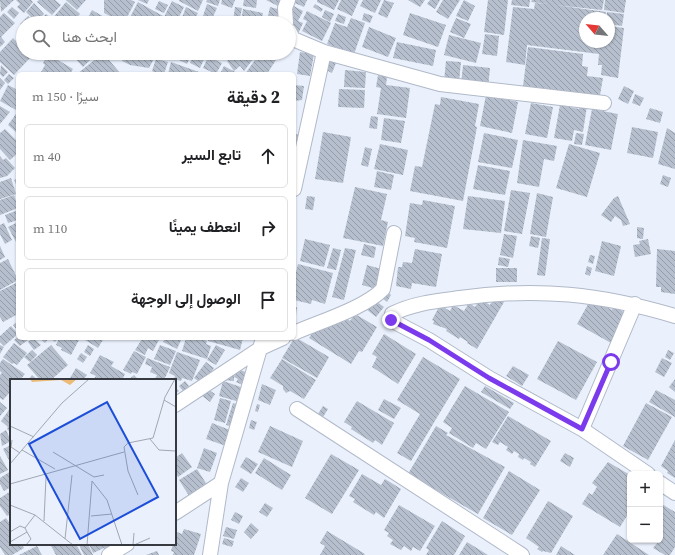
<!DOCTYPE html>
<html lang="ar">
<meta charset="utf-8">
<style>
body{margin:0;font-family:"Source Serif 4",Vazirmatn,serif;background:#f2f2f2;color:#202124;direction:rtl}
.controls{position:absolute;right:12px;bottom:12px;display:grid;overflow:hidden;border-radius:6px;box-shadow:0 1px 3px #0004}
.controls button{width:36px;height:36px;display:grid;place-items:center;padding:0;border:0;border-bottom:1px solid #e0e0e0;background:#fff;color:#202124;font:20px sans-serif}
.compass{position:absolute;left:579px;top:12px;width:36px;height:36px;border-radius:50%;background:#fff;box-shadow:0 1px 3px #0004;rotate:298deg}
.stop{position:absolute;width:12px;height:12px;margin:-9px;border:3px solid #7c3aed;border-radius:50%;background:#fff}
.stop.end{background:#7c3aed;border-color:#fff;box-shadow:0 1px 4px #0008}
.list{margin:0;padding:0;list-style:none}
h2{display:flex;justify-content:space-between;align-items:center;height:52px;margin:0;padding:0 16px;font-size:17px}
h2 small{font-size:13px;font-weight:400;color:#757577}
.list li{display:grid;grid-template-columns:26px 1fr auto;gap:12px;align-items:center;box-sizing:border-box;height:64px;margin:0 8px 8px;padding:0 8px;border:1px solid #e0e0e0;border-radius:6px}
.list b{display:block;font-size:15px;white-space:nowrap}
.list em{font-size:13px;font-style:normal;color:#757577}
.icon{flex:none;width:22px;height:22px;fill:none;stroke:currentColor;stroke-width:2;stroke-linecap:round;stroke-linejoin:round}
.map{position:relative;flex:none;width:675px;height:555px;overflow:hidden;direction:ltr}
.search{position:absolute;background:#fff;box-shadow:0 1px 3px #0004;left:16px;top:16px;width:280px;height:44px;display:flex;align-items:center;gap:10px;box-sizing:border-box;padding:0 14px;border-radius:22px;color:#757577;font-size:15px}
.panel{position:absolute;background:#fff;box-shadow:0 1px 3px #0004;left:16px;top:72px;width:280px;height:268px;border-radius:6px;direction:rtl}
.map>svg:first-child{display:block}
.building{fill:url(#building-back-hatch)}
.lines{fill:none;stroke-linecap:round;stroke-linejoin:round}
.minor-casing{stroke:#b1b9c8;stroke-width:16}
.minor{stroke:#fff;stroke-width:14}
.route{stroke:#7c3aed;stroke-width:5}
.inset-road{fill:none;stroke:#a2a8b1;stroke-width:1}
.view{fill:#1d4ed8;fill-opacity:0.15;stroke:#1d4ed8;stroke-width:2}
.inset-edge{fill:none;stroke:#373a40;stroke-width:2}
</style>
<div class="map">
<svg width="675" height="555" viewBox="0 0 675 555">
<defs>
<pattern id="building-back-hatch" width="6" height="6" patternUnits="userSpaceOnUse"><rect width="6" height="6" fill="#b6bfcd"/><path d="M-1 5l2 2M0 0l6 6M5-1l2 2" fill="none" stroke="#959ca8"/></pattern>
</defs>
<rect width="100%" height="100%" fill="#eaf1fd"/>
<path class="building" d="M0,0H14L1,12Z
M16,0H31L33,2L24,13L17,7L20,4Z
M39,0H55L61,5L52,15L37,2Z
M66,0H86L77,10Z
M104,0H131L135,2L124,23L104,13Z
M138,0H149L147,4Z
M179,0H203L198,11L179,1Z
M207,0H220L218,6L206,2Z
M222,0H235L232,8L221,4Z
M244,0H257L256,8L243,6Z
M266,0H281L278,6Z
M291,0H307L304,7L290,1Z
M317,0H339L334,10L317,2Z
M341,0H359L352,16L337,9Z
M363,0H381L375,13L360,6Z
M384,0L394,3L387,18L378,14Z
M408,0H425L420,7Z
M430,0H440L435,9L427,4Z
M443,0H460L448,19L436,12Z
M464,0L475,6L468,21L456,16Z
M488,0H508L504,35L484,32Z
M512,0H530L529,7L511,5Z
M532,0H604L602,10L555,5L606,12L605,18H585V42H609V26L624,28L618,78L601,75L602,65H598L599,54L527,45L525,65L506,62L513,7L534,9L535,3L548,4L531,2Z
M605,0H626L624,13L604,10Z
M159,1L168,5L164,13L155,9Z
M172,1L184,7L176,23H165V15Z
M66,2L80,14L72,23H57L52,19Z
M138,2L163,16V23H127Z
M34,3L44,14L36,22L26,12Z
M288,3L303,11L298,21L303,23L298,34L290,30Z
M207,4L217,8L212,19L203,16Z
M315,4L323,9L321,12L313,7Z
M12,7L19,13L14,19L7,12Z
M186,7L198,13L193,23H180Z
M235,7L242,8L239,23H226L227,20L233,21Z
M270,7L281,10L278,22L267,20Z
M243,9L263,13L261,23H241Z
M92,10L113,22V23H85Z
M325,10L334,14L330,22L322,17Z
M307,11L331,23L322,41L302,31L307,21L303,19Z
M607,12L624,14L622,26L609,24V18H607Z
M4,13L15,23L1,37L5,42L0,47V17Z
M364,13L373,16L370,23L362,20Z
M410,13L446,25L438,47L403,35Z
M46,14L54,21L53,23H37Z
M338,14L346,17L344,24L335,21Z
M28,16L34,22L23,23V27L20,24Z
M222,17L224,23H214L213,20Z
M351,18L365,23L354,54L327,44L335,23L347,27Z
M456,18L471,24L464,38L450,32Z
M369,27L396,38L388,57L362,47Z
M23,34V45L18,40Z
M485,34L499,36L497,56L482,54Z
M449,35L481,43L476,63L444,55Z
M13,38L23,48V53H29L32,56L14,75L0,62V52Z
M397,42L436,50L433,66L393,58Z
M528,47L583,54L582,66L588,67L587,76L603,78L600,95L523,86Z
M300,52L314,54L310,76L297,74Z
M56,53H68L63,60Z
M70,53H89L93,57L83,67Z
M103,53L121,74H77Z
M125,53H157L149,68L130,65L122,61Z
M161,53H175L174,58L161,56Z
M178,53H192L187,64L175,58Z
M194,53H207L200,68L190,63Z
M238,53H258L244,71L240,66L234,71L227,61Z
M260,53H265L276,60L267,74H245Z
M269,53H283L280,59Z
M48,54L73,69L70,74H40L45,65L43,63Z
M208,57L222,63L216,74L203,68Z
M156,59L168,62L164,74H158L152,71Z
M329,61L336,63L332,73L326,70Z
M446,61L461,62L459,82L444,81Z
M171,62L199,72L198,74H168Z
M1,65L8,72L3,77L0,74Z
M463,65L490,68L488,88L461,85Z
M224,66L239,74H220Z
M345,70L366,72L365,88L344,87Z
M9,74L14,78L8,84L4,80Z
M378,75L387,77L386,85L410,88L406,118L377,114L381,88L376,87Z
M0,78L5,83L0,90Z
M8,85L18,90V107L16,110L0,101Z
M294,85L304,86L302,100L294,101Z
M624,86L634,91L628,104L618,99Z
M339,89L365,90L364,108L338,107Z
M635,94L644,98L640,106L632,103Z
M486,95L518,102L512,133L480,126Z
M441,97L479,104L475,126L477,127L463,201L410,191L415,166L422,167L435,104L440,105Z
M531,103L553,107L547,138L525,134Z
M560,105L579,109L580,105L587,106L583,132L574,130L572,141L554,138Z
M0,106L10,112L0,124Z
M650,108L663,112L660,123L646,119Z
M592,109L618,114L611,150L585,145Z
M18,111V134L8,125Z
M371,116L378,117L377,129L369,128Z
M384,118L405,121L401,143L381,140Z
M632,127L658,132L653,158L627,153Z
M667,128L675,133V169L658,164Z
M5,129L18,142V153L10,160L0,149V133Z
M323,132L351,137L343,183L315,179Z
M484,133L518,140L512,168L478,162Z
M576,133L584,134L582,145L574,144Z
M294,134L301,135L300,142L294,141Z
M523,140L557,146L554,161L544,159L539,187L517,183Z
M294,142L298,143L296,153H294Z
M380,144L408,150L403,175L374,169Z
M569,144L600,153L587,197L556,188Z
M365,147L372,149L368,167L361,165Z
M0,156L3,160L6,158L15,168L7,176L0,178Z
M478,165L510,171L505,195L473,189Z
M377,171L394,175L391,190L374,187Z
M663,175L671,178L668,187L660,184Z
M11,178L16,194L0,199V182Z
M18,178V188L14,180Z
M355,187L387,194L381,220L388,222L383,246L343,238Z
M511,190L530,193L522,234L504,231Z
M537,193L553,197L546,237L530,234Z
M14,195L18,208L0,215V200Z
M307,196L315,197L313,210L305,209Z
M468,196L505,201L501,233L463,229Z
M618,196L630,224L623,226L621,220L615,216L611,222L601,215L614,198Z
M423,200L455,206L447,248L414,242L415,238L405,236L410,203L422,205Z
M18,210V220L8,223L5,215Z
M18,222V241L16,242L8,227Z
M4,223L12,240L5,244L0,234V225Z
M637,227L644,228L643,239L637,238Z
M504,234L517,236L513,258L500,255Z
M531,236L540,238L538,248L529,246Z
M542,238L550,239L545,276L537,275Z
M305,239L330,245L324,267L300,261Z
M648,239L651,254L635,257L633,245L640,244L639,241Z
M602,241L621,246L614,276L595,271Z
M364,244L376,247L374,258L361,255Z
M0,246L5,257L0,260Z
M333,248L341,250L336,270L327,268Z
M345,248L356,250L344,300L332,297Z
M415,249L442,254L436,287L412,283L411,289L396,286L398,267H402L403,262L412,263Z
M657,249L675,251V294L661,292V287H656Z
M590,255L595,256L593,264L588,262Z
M499,257L510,259L508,267L498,265Z
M8,259L18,280L0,290V263Z
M298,264L333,273L325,304L312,300L311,304L294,300V281Z
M367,265L385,270L380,290L362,285Z
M587,266L592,268L590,276L585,274Z
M496,268H517V282H496Z
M16,283L18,287V314L3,322L0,317V291Z
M387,292L391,295L387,302L382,298Z
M495,297L504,302L477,349L467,343L468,342L460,337L459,339L446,331L447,329L433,324L434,321L432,320L440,305L450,311L453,305L464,311L469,303L475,307L480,299L490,305Z
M373,299L384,307L376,317L366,309Z
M591,299L612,310L614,306L627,314L611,343L577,324Z
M294,307H297L296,315L294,317Z
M355,314L377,327L362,352L359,351L351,364L309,338L315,329L337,317L344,322L346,318L350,321Z
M18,321V331L13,325Z
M11,326L18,334L4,346L0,342V336Z
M384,334L416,354L398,384L372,367L377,357L372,354Z
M18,337L28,338L29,339L20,346L14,340Z
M295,337L329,357L317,378L282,358Z
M33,338L41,345L34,350L28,342Z
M39,338H49L45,343Z
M50,338H58L55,342Z
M59,338H80L71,355L61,350L62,348L56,345Z
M82,338H104L98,348Z
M146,338H154L159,340L153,351L148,348L145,355L135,350L142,339L145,340Z
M165,338H182L177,349L163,342Z
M186,338H199L207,341L206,344L211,346L207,359L182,351Z
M209,338H243L240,350L208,341Z
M558,341L597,362L576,400L537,379Z
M14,343L27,353L17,365L14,363L12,364L3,357Z
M0,345L4,347L0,354Z
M51,345L68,365L51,380H40L27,365Z
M88,345L94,349L90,356L84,352Z
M160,345L176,351L170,365L154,359Z
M216,345L225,350L216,365L207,360Z
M32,350L37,355L30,362L24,357Z
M668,350L674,353L670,360L665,357Z
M134,351L146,357L137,374L132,372L131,374L123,370Z
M177,352L200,360L192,381L182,378L181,381L174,379L175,376L169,373Z
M81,353L87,357L83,363L77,359Z
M100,355L114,362L111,366L125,374L122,380H93L96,376L90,373Z
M423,357L460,379L411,461L397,453L420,414L397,400Z
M147,358L170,367L164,380L155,379L157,375L150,372L152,367L145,364Z
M662,358L672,363L664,377L655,372Z
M3,359L25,374L20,380H11V391L3,400L0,398V375L2,373L0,371V363Z
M282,359L316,380L304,399L290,391L286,393L283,389V386L270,378Z
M206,362L214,368L203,384L194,378Z
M513,366L529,375L522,386L506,376Z
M76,368L87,375L83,380H73L70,378Z
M238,369L250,374L245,386L236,382L238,379L234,377V381L224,380L225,373L235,374L234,377Z
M32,375L38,380H28Z
M134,375L139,380H128Z
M675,379V392L669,387Z
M185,381L189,386L183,391L179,386Z
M223,381L247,389L243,403L219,396Z
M262,384L276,390L270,405L258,400Z
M465,386L509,412L486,449L476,443L473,448L449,433L452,428L443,422Z
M485,386L514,403L510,409L481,392Z
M175,387L179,391L175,394Z
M206,388L215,394L210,402L201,395Z
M656,390L675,400V417L649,402Z
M220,398L231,401L225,423L214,420Z
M384,399L401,408L394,419L378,410Z
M357,401L394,423L382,445L375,440L373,443L351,429L352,427L344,422Z
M0,402L7,408L0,416Z
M233,403L240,405L234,427L226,425Z
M646,403L672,417L648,460L623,446Z
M257,404L260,405L258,412L255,411Z
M323,406L328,409L323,417L318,414Z
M11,407V433L7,429L8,427L1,421Z
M508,416L551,441L535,467L530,464L531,462L524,458L523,460L518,457L519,454L514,451L512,454L506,450L508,447L500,442L498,445L492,442Z
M251,420L257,422L254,430L249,428Z
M212,423L235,432L229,447L206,439Z
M270,426L303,441L292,467L258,452Z
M436,426L448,433L446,435L505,467L478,514L408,474Z
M6,430L11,441L2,446L0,434Z
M675,440V478L667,473L668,471L661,466Z
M11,445V464L3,449Z
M204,448L217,453L210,472L197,468Z
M182,453L192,467L178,477L175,472V458Z
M565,453L574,458L570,467L560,461Z
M331,454L359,470L332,514L305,498Z
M0,456L8,470L0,474Z
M246,457L258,464L251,474L240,467Z
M264,458L291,475L282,490L255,473Z
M608,462L630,475V511L620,527L582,504L589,493L592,495L597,487L592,483Z
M197,469L209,488L191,499L179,480Z
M11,471V487L4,491L0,484V478Z
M509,471L540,490L512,535L483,518Z
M362,474L381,485L385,479L401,489L384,518L376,512L374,515L353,502L355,499L349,496Z
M241,478L249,483L243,492L235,487Z
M11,491V514L7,516L0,506V498Z
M548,501L573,516L551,553L543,551L542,552L537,549L539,547L526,538Z
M265,503L273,508L267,517L259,512Z
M660,503L675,512V547L670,555H665L653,548L660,540Z
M399,505L435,526L420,551L413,547L411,551L404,546L401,550L390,544L393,540L387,536L389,533L384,530Z
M235,512L243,516L239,524L231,520Z
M6,518L11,525V544H22L24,548L12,555H5L0,547V522Z
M442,521L465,536L454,555H426L429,550L426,548Z
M251,523L259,530L251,539L244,532Z
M226,527L237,530L234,539L223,536Z
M184,529L201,534L194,555H173L174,552L171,551L173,544H175L177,532L182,534Z
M327,531L365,554L364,555H320L325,546L320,543Z
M617,534L649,555H603Z
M224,538L234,541L232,547L222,544Z
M467,542L488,555H459Z
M50,544H76L82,555H56Z
M81,544H88L93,555H84L79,545Z
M89,544H111L113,550L106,553L104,548L93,553Z
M37,546L42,555H19Z
M561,546L575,555H556Z
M157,551L159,555H146Z"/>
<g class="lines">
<defs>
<path id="minor" d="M286,23L285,8L288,0
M289,31L293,39L324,52L440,84L604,103
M294,189L324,52
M294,333C319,322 365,308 383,289L394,233
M175,405L261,348L283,338
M297,409L522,555
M582,429L635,304
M648,474L582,429L489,378L429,340L391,320L392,314C414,303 437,301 460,298C538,287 601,294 675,316
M660,483L675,493
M175,513L221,483
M109,555L127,544
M210,555L221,483L263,338"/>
</defs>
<use href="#minor" class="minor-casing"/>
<use href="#minor" class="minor"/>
</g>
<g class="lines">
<path class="route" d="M391,320L429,340L489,378L582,429L611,362"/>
</g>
<g transform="translate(10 379)">
<rect width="166" height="166" fill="#eaf1fd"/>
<path d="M20,0H67L60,6L51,1L22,3Z" fill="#edbb76"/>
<path class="inset-road" d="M154,21L166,28M0,47L24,58M140,60L149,71L166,72M2,61L1,68L10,74M12,71L45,90M43,73L84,98L94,96M0,85L52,24L79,0M82,102L97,121L112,166M0,105L114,73M128,116L118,92L114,68L118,64L143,59L155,18L165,0M0,126L25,136L63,166M81,137L102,135M34,142L36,98M0,153L10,147L15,149M55,160L62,96M0,163L17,153L15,149L25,136M16,166L21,160L17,153M77,166L82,102M123,166L124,154M124,166L140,159"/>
<path class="view" d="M97,23L148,118L70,160L19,65Z"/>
<rect width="166" height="166" class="inset-edge"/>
</g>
</svg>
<div class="controls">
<button>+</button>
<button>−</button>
</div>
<svg class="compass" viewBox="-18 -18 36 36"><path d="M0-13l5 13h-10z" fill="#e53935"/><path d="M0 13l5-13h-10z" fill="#757577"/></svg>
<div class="stop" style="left:611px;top:362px"></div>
<div class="stop end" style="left:391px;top:320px"></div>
<div class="search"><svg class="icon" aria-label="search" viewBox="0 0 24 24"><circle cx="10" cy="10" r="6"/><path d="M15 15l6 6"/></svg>ابحث هنا</div>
<section class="panel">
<h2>2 دقيقة<small>سيرًا · 150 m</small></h2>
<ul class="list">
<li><svg class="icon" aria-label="ahead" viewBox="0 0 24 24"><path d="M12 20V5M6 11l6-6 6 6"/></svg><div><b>تابع السير</b></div><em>40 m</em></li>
<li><svg class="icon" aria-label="right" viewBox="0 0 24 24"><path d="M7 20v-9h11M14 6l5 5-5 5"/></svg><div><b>انعطف يمينًا</b></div><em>110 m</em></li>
<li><svg class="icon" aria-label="arrive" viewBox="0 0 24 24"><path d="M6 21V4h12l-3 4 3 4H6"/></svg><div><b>الوصول إلى الوجهة</b></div></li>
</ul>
</section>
</div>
